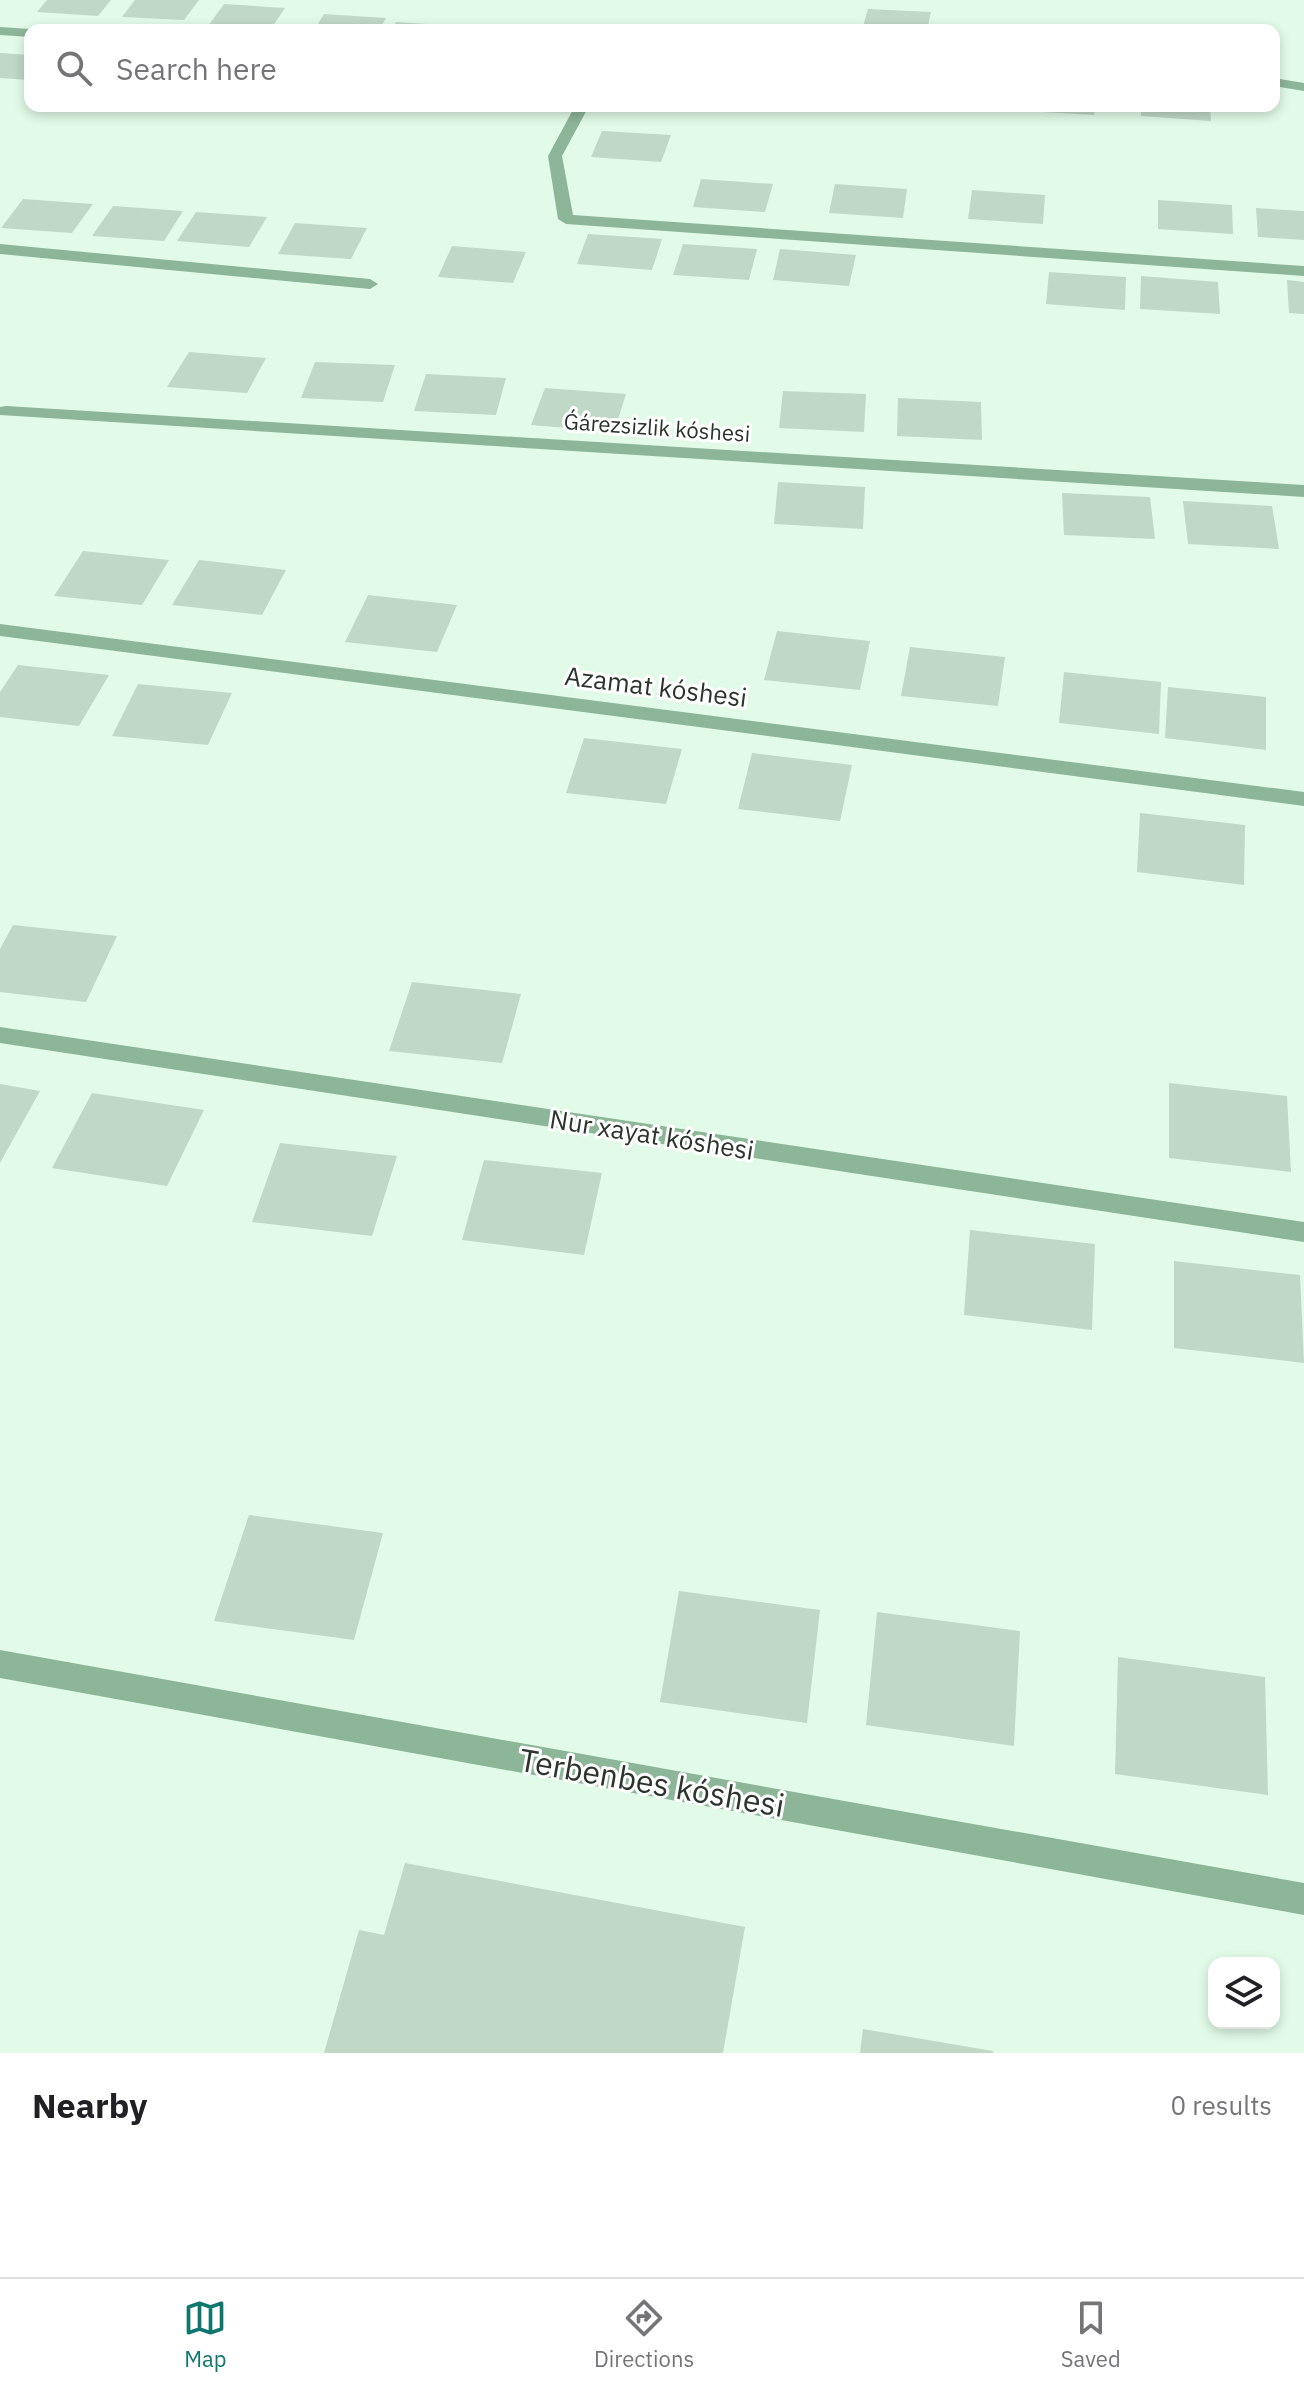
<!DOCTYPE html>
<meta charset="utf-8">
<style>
body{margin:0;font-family:"IBM Plex Sans",sans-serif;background:#f2f2f2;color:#202124}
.controls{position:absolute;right:24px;bottom:24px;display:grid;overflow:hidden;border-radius:16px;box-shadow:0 4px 12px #0003}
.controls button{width:72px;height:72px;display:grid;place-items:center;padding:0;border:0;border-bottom:2px solid #e0e0e0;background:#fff;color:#202124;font:40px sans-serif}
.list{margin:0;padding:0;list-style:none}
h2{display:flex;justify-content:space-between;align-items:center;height:104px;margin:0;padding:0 32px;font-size:34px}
h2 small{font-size:26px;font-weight:400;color:#757577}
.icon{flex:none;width:44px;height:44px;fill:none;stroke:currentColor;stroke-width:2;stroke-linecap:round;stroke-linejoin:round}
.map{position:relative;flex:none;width:1304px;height:2053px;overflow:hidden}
.search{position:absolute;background:#fff;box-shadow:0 4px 12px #0003;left:24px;right:24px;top:24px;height:88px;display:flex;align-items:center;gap:20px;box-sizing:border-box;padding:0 28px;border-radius:16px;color:#757577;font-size:30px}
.sheet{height:224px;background:#fff}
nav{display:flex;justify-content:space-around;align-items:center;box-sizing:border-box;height:112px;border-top:2px solid #e0e0e0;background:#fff;font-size:22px;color:#757577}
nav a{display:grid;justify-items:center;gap:4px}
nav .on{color:#0f766e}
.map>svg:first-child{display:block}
.building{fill:#c0d8c6}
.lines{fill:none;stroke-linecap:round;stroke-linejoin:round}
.minor{fill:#8db698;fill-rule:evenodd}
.labels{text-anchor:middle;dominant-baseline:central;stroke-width:6;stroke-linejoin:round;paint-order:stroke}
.far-street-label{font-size:22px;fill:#2b342d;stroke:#fff}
.street-label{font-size:26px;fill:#2b342d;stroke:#fff}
.near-street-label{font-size:32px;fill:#2b342d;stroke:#fff}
</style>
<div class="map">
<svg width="1304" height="2053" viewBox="0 0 1304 2053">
<rect width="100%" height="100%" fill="#e2fbe8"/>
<path class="building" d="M47,0H111L98,16L37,12Z
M135,0H199L184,20L122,17Z
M224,4L285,8L270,30L208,26Z
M868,9L931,12L927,30H862Z
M324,14L386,18L379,30H314Z
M396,22L459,26L457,30H392Z
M0,53L30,55V80L0,78Z
M1026,106H1095L1094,115L1025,111Z
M1141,106H1210L1211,121L1141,116Z
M602,131L671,135L661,162L591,157Z
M701,179L773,184L765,212L693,207Z
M835,184L907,189L903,218L829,213Z
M972,190L1045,195L1043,224L968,219Z
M23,199L93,204L72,233L1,228Z
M1158,200L1232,205L1233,234L1158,229Z
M113,206L183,211L164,241L92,236Z
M1256,208L1304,211V240L1258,237Z
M196,212L267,217L249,247L177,241Z
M295,223L367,228L351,259L278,254Z
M588,234L662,239L652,270L577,264Z
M683,244L757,249L749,280L673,275Z
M452,246L526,252L513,283L438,277Z
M780,249L856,255L849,286L773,280Z
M1049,272L1126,277L1125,310L1046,304Z
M1141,276L1218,282L1220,314L1140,309Z
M1287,280L1304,282V314L1289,313Z
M189,352L266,358L247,393L167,387Z
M315,362L395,365L383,402L301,398Z
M426,374L506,378L496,415L414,411Z
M545,388L626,394L614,432L531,425Z
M783,391L866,394L864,432L779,428Z
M898,398L981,402L982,440L897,436Z
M778,482L865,487L863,529L774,524Z
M1062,493L1150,497L1155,539L1064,535Z
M1183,501L1272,506L1279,549L1188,544Z
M83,551L169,560L142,605L54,596Z
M199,560L286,570L262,615L172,605Z
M368,595L457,605L437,652L345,642Z
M777,631L870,641L860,690L764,680Z
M910,647L1005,657L998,706L901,696Z
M18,665L109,675L79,726L0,717V692Z
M1064,672L1161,682L1159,734L1059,723Z
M138,684L232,693L208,745L112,736Z
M1168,687L1266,697V750L1165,738Z
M584,738L682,749L666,804L566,793Z
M752,753L852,765L840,821L738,809Z
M1140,813L1245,825L1244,885L1137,872Z
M13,925L117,936L86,1002L0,992V949Z
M412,982L521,994L502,1063L389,1051Z
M1169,1083L1287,1096L1291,1172L1169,1158Z
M0,1084L40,1091L0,1163Z
M92,1093L204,1110L167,1186L52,1168Z
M280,1143L397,1156L372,1236L252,1222Z
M484,1160L602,1173L584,1255L462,1240Z
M970,1230L1095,1244L1092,1330L964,1315Z
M1174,1261L1300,1275L1304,1363L1174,1348Z
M249,1515L383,1533L354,1640L214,1621Z
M679,1591L820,1610L807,1723L660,1702Z
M877,1612L1020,1631L1014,1746L866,1725Z
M1118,1657L1265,1677L1268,1795L1115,1774Z
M405,1863L745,1927L723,2053H324L359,1930L384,1935Z
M863,2029L993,2051V2053H860Z"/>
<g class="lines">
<path class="minor" d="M0,27L30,29L34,30H30V37L0,35Z
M1274,78L1304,83V91L1274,86Z
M575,106H589L562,156L573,215L1304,266V276L566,224L558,219L548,156Z
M0,244L370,279L378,284L370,289L0,254Z
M6,406L1304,485V497L0,415V407Z
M0,624L1304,792V806L0,636Z
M0,1027L1304,1222V1242L0,1043Z
M0,1650L1304,1883V1915L0,1678Z"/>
</g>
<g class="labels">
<g class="far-street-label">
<text transform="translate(657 427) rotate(4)">Ǵárezsizlik kóshesi</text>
</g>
<g class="street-label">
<text transform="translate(656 686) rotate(7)">Azamat kóshesi</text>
<text transform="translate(652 1134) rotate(9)">Nur xayat kóshesi</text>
</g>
<g class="near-street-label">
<text transform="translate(652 1782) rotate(10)">Terbenbes kóshesi</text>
</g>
</g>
</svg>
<div class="controls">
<button><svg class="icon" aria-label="layers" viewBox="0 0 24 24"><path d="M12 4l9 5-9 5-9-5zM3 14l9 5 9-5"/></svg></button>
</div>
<div class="search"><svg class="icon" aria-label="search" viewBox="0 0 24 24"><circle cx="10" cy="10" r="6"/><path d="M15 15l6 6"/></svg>Search here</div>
</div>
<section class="sheet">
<h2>Nearby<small>0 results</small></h2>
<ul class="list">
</ul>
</section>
<nav>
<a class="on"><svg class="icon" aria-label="map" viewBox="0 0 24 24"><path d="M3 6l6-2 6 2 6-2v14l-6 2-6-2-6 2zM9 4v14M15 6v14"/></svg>Map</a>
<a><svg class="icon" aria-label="directions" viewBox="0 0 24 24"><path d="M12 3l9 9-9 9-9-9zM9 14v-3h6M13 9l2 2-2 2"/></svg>Directions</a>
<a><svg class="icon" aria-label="saved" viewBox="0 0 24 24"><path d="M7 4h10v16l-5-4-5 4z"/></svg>Saved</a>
</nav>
